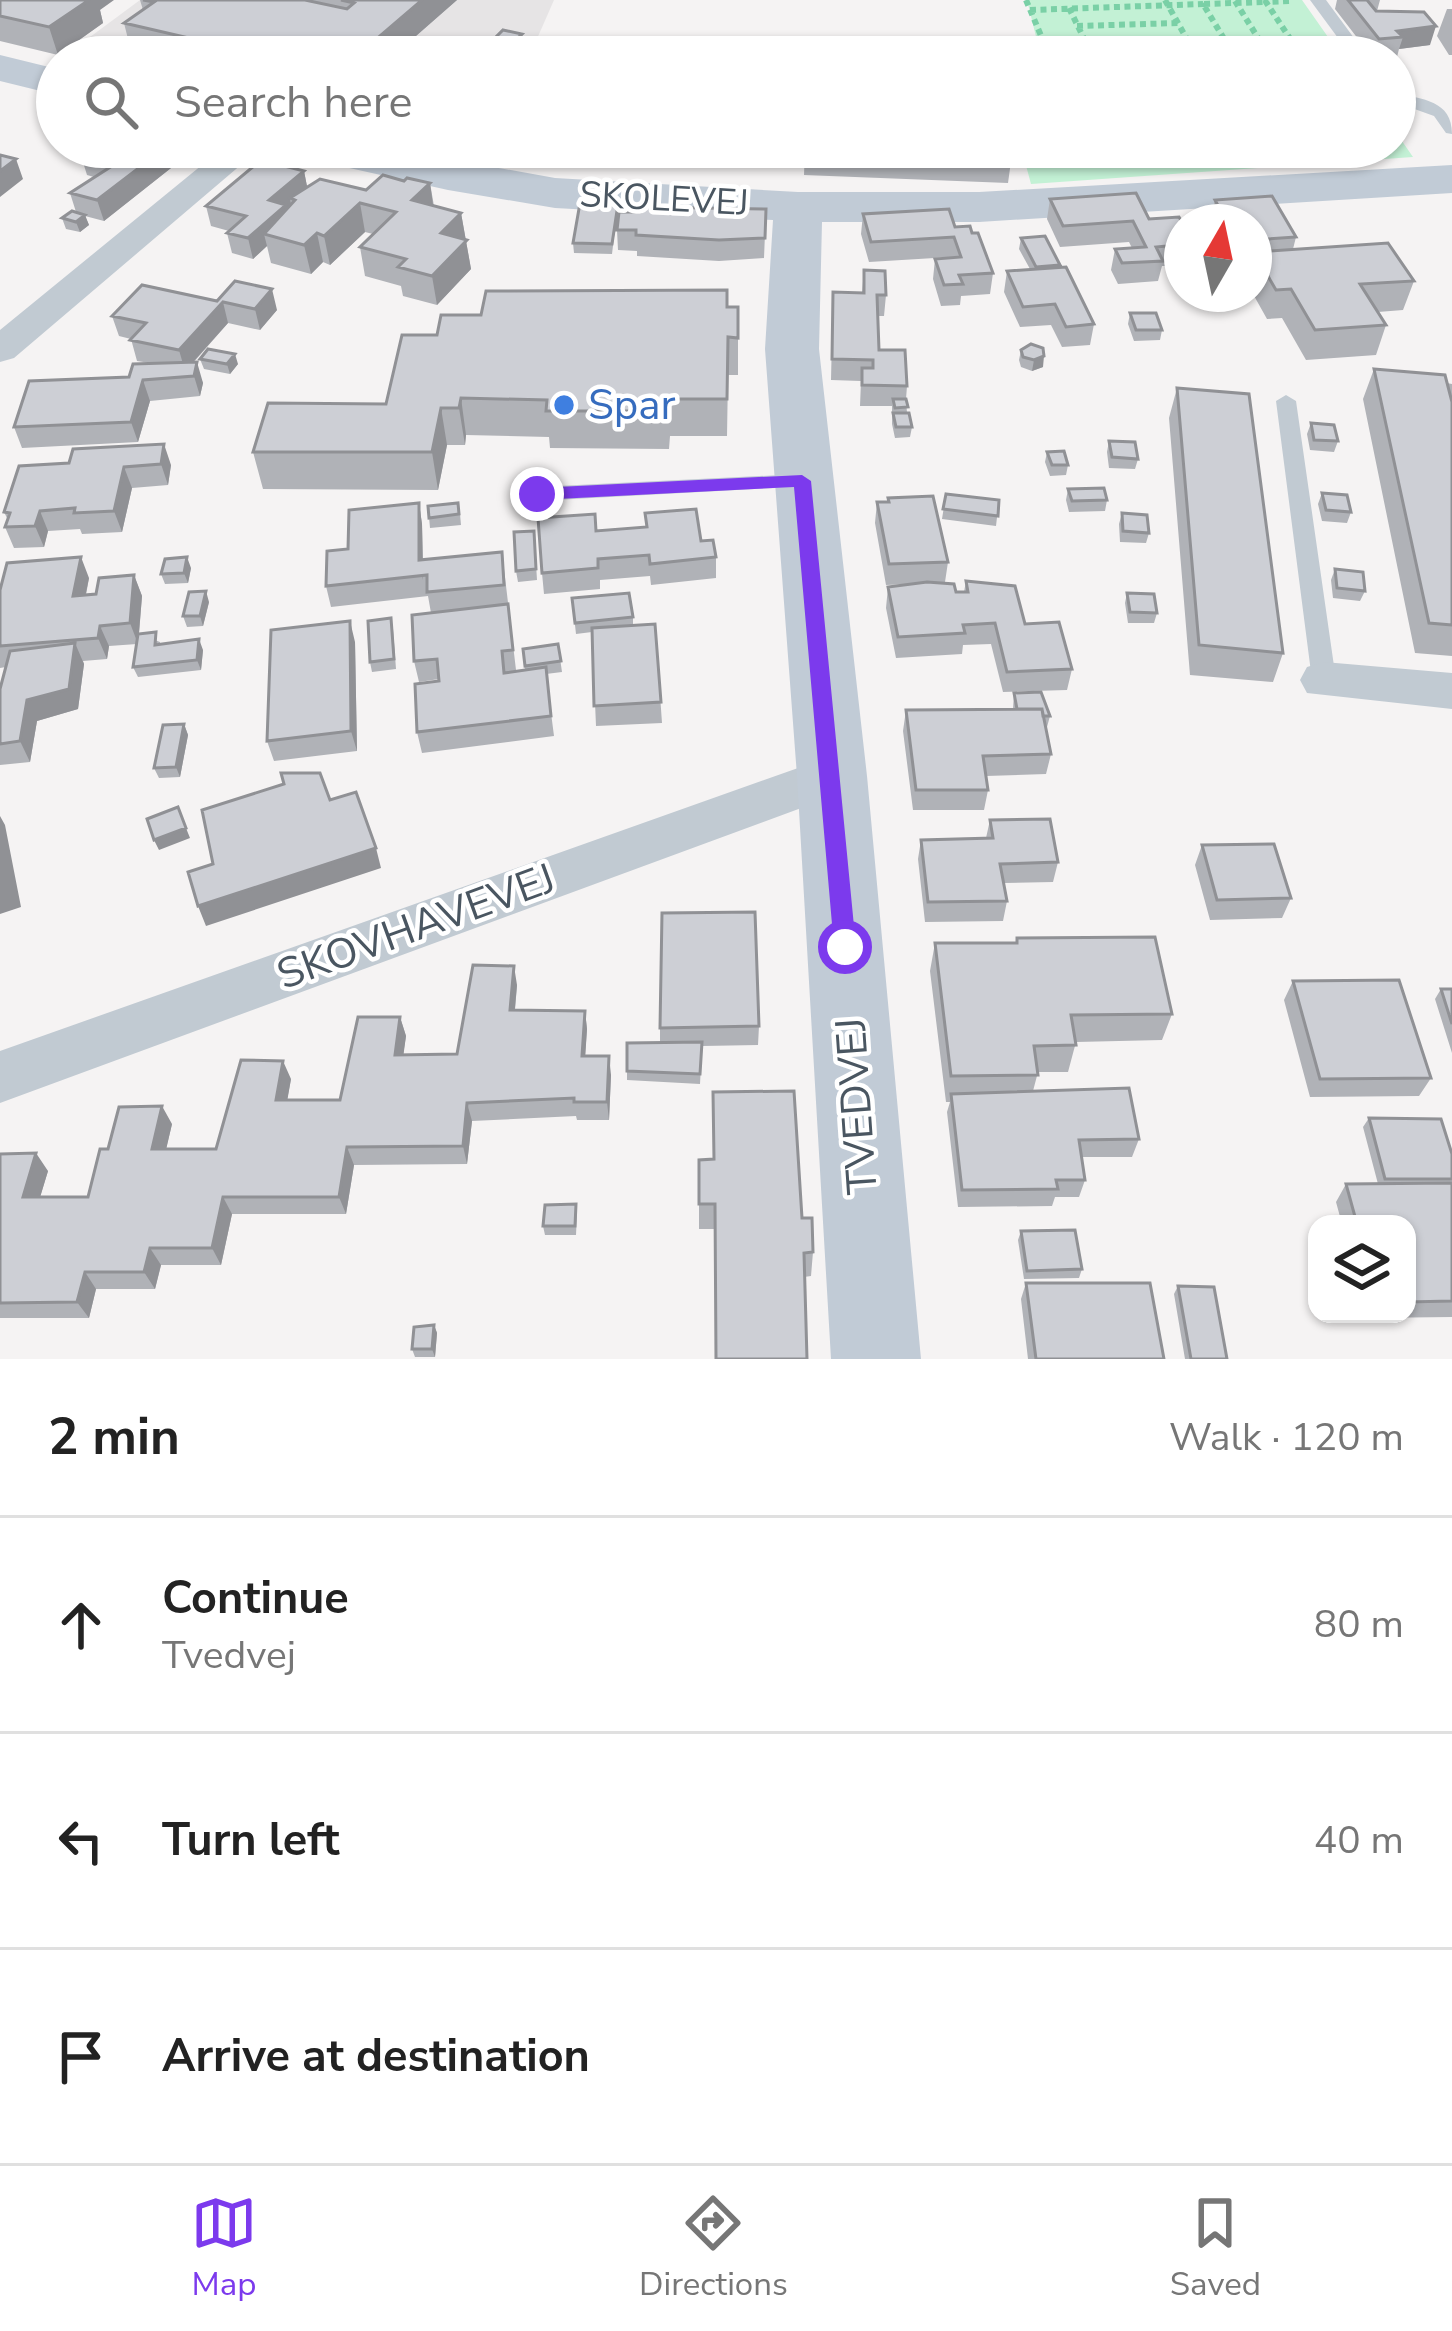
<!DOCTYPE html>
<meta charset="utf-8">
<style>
body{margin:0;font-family:"Nunito Sans",sans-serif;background:#f6f6f6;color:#222}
.controls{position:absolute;right:36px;bottom:36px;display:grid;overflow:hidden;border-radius:24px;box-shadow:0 3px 9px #0004}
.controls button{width:108px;height:108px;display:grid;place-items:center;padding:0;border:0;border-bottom:3px solid #e0e0e0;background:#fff;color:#222;font:60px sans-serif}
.compass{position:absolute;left:1164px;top:204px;width:108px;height:108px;border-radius:50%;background:#fff;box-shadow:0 3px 9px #0004;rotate:9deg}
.stop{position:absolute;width:36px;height:36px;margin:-27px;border:9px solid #7c3aed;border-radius:50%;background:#fff}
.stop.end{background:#7c3aed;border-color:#fff;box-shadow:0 3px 12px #0008}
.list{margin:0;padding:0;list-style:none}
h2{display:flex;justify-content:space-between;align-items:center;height:156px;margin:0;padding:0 48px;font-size:51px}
h2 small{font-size:39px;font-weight:400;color:#767676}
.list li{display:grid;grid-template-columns:78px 1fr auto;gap:36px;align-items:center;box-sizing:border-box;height:216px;padding:0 48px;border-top:3px solid #e0e0e0}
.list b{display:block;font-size:45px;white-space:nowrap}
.list p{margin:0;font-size:39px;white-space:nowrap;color:#767676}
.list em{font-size:39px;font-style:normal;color:#767676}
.icon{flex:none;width:66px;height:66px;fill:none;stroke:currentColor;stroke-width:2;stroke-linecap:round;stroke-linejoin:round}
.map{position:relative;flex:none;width:1452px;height:1359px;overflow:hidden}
.search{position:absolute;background:#fff;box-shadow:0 3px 9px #0004;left:36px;right:36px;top:36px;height:132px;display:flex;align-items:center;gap:30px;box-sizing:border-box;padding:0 42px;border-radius:66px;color:#767676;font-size:45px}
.sheet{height:804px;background:#fff}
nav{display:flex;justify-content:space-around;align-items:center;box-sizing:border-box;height:168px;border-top:3px solid #e0e0e0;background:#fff;font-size:33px;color:#767676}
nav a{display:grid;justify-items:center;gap:6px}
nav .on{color:#7c3aed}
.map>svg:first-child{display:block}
.education{fill:#e6e4e5}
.green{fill:#c3f1d5}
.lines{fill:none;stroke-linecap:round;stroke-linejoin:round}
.path{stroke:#7ad0a6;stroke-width:6;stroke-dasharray:6 4.5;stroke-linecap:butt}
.lane{fill:#c1cad2;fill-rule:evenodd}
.street{fill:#c1cad2;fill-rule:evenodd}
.secondary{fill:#c1cbd6;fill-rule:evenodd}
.wall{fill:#b0b2b7}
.shaded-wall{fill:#909195}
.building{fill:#cdcfd5;stroke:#909195;stroke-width:3}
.route{fill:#7c3aed}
.shop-dot{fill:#3f7fe0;stroke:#fff;stroke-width:4.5}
.labels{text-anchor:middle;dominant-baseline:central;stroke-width:9;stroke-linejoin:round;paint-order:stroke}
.far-street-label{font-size:36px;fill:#4a5661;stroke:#fff}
.shop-label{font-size:42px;fill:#366cbe;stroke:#fff;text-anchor:start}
.street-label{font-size:42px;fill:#4a5661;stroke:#fff}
</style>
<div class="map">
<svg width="1452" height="1359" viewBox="0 0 1452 1359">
<rect width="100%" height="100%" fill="#f5f3f3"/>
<path class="education" d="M140,0H554L529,57H63Z"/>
<path class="green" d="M1027,0H1302L1342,57H1041Z
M1395,131L1413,157L1031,184L1021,147H1395Z"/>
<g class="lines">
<path class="path" d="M1026,0L1050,57
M1165,0L1197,57
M1235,1L1270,57
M1289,1L1266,2L1302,57
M1069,8L1093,57
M1030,10L1203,4L1201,0
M1077,26L1178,23
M1086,45L1188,40
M1235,57L1203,4L1266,2
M1061,147L1120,154"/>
<path class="lane" d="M1310,0H1326L1368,57H1352Z
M1395,92C1423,100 1452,100 1452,134L1446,133L1434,116L1395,102Z
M1286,395L1296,401L1336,680L1324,689L1312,680L1276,401Z
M802,474L813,481L810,486L537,501L526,494L537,487Z"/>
<path class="street" d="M224,147H262L14,358L0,362V330Z
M1324,662L1452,673V709L1307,693L1300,680L1307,667Z
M832,756L850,762L857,776L850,790L0,1103V1051Z"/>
<path class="secondary" d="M0,55L57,69V95L0,81Z
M295,147H382L555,178L798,192H979L1452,165V193L979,222H822L819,349L867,776L921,1359H831L797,776L765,349L773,220L555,208L448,190L318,161L301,157Z"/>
</g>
<path class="wall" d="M0,0L100,10L103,23L58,55L0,41Z
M140,0H457L392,57H158L131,51L124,23L143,10Z
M1337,0H1380L1377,11L1430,45L1399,49L1397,57H1372L1335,9Z
M1447,9H1452V55H1449L1437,36Z
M522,34L523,44L512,54L494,50L493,40Z
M446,147H474L473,150L447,149Z
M805,147L1012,154L1008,183L804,175Z
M1155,147H1211V150L1156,151Z
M73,148L171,168L104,221L85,216L89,225L80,232L66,229L62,218L76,212L70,193L94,177L87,175L82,159L76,158Z
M304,171L307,187L366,190L404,181L430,183L434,206L461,213L471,269L437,305L403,296L401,286L365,276L360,247L373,234L365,232L330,265L323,262L311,274L271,263L267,246L253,259L232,253L227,233L229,231L211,226L206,206Z
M1050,199L1149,219L1182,222V273L1177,274L1172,266H1162L1158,281L1118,284L1111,270L1115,249L1132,248L1129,242L1060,247L1047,219Z
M1215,200L1296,237L1293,249L1414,281L1403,310L1378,312L1386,325L1376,355L1306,360L1282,318L1267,319L1253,294L1254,222H1211L1210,220Z
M618,204L612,254L574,253L573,243Z
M766,209L764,258L719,261L637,256V251L618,250L617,230Z
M863,214L955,227L993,273L990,294L961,296L960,305L941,306L933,279L935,259L951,257L869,262L861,234Z
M1021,238L1060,265V267L1094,324L1090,345L1062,347L1051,325L1020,327L1004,292L1007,271L1030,269L1019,249Z
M864,270L886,295L884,316H878L879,350L907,386L906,399L907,413L912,427L910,437L895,438L892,424V406H860L861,381L831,380L833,292L862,293Z
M217,301L277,310L260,330L228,323L193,363L203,383L200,396L150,401L138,442L22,448L14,427L129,377L150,363L137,361L131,339L119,336L112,316Z
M738,307V375H728L727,436H670L669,449L550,448L549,437L466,435L465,445H447L438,490L263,489L253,452L386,404L437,335L481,315Z
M1130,313L1162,330L1160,340L1134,341L1128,324Z
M1021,350L1043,367L1032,371L1021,367L1019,360Z
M200,359L238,364L230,374L204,369Z
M1374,369L1452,384V656L1415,653L1363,399Z
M1177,388L1283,653L1273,682L1190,675L1169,418Z
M1311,423L1338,441L1334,452L1310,450L1307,434Z
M1109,441L1138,459L1135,469L1109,468L1107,452Z
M1047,452L1068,465L1066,475L1050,476L1045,462Z
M69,463L171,465L168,485L132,488L122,532L82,534L80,529L48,531L44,547L14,548L5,527L8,520L4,512Z
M1068,489L1107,500L1105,511L1069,512L1066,500Z
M1322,493L1351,512L1347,523L1322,521L1318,504Z
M946,494L999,500L996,526L942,519Z
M877,502L948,562L945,582L956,592H964L966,581L1025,624L1072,669L1067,690L1003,692L991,644L963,645L962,654L896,658L886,608L888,587L911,584L886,585L875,523Z
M419,503L422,524L423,559L502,552L516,670H525L523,649L558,644L562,672L546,674L554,736L422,753L417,732L439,681V679L419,682L414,661L431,613L428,596L331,607L326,586L348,549Z
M428,506L460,514L461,525L430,528Z
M645,513L701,541L716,557V578L651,585L650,576L600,580V589L544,594L542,573L596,531L646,527Z
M1122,513L1149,533L1146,543L1120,542L1119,524Z
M534,531L537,580L518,582L516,571Z
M191,568L188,583L165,584L161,574Z
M1335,569L1365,591L1360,601L1333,598L1331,580Z
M134,575L142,596L139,634L160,642V644L203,650L201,670L138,677L133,667L137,644L109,646L107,659L83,661L84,664L78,709L37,721L30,762L0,765V689L6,667L0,668V590L89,578L86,595L96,594Z
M1127,593L1157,613L1154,623H1128L1125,603Z
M572,598L633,617V625L655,624L662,723L596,726L592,632L576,634Z
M209,602L203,626L187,627L183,616Z
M393,629L396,669L372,672L370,662Z
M355,642L357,751L274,761L267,741Z
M1014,693L1050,716L1047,727H1045L1051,754L1046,774L986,776L988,790L984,810H913L903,731L906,710L1013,709Z
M184,724L188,735L180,777L159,778L154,768Z
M990,820L1058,862L1053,882L1004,883L1007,901L1003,921L925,922L918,859L921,840L986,838Z
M1202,845L1291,898L1282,918L1210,920L1195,865Z
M1017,938L1172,1014L1162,1040L1076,1042L1068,1072H1038L1033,1091L1139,1139L1132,1157H1082L1085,1180L1079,1197H1055L1052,1206L958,1207L947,1112L950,1102H946L930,971L935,943H1016Z
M1293,981L1431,1078L1419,1096L1310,1097L1284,1000Z
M517,985L515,1010L585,1011L587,1029L585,1056L611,1075L609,1120H577L576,1116L472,1121L467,1164L354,1165L346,1214H232L221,1265H161L155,1289H96L89,1318H0V1154L48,1171L40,1197H88L108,1149L172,1124L166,1149H216L291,1079L287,1100H340L400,1017L406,1036L403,1055L457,1054Z
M1441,989H1452V1053L1435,999Z
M759,1026L758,1045L702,1046L700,1084L627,1080V1071L660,1042V1028Z
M1369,1118L1452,1154V1317L1367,1318L1366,1314H1407V1224H1342L1336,1202L1346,1184H1378L1363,1127Z
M714,1159L802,1218L813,1252L811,1276L804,1277L715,1229H699V1204Z
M577,1213L576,1235H545L543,1226Z
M1021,1231L1082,1269L1079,1278L1024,1279L1018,1240Z
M1026,1283L1164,1359H1028L1021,1299Z
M1178,1286L1227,1359H1185L1174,1294Z
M434,1325L437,1333L435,1357H415L412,1349Z"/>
<path class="shaded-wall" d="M81,0H114L100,10L103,23L58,55L49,27Z
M422,0H457L392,57H359V54Z
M1436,26L1430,45L1399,49L1403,37L1397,31Z
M522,34L523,44L512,54L511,44Z
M165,148L171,168L104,221L97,200Z
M16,159L23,179L0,197V171Z
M304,171L308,191L295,200L290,198L291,205L264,234L267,246L253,259L248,238L269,200Z
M430,183L434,212L412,200Z
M360,203L365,232L330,265L324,236Z
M461,213L471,269L437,305L432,276L441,233Z
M85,215L89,225L80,232L76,222Z
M317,233L323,262L311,274L304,245Z
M272,289L277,310L260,330L255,309Z
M223,302L228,323L185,371L179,350Z
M235,354L238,364L230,374L227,364Z
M1044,356L1043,367L1032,371L1034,360Z
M197,362L203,383L200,396L194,376Z
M143,380L150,401L138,442L131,422Z
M461,398L466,435L465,445L459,408Z
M441,408L447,445L438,490L432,452Z
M164,444L171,465L168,485L161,464Z
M124,467L132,488L122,532L114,511Z
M419,503L422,524L423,580L419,560Z
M40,511L48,531L44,547L35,526Z
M81,557L89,578L81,617L73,596Z
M187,557L191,568L188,583L184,573Z
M134,575L142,596L138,644L130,623Z
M206,591L209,602L203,626L200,616Z
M350,621L355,642L357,751L351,731Z
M100,626L109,646L107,659L98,638Z
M199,639L203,650L201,670L197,660Z
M75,643L84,664L78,709L37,721L30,762L20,741L27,700Z
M184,724L188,735L180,777L176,767Z
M0,816L5,825L21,907L0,914Z
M186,828L190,838L159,850L154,840Z
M376,848L381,868L206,926L198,906Z
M514,966L517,985L513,1029L510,1010Z
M585,1011L587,1029L584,1075L582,1056Z
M400,1017L406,1036L401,1073L395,1055Z
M609,1056L611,1075L609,1120L607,1102Z
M283,1061L291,1079L284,1119L276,1100Z
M467,1103L472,1121L467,1164L463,1146Z
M162,1106L172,1124L162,1167L152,1149Z
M347,1147L354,1165L346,1214L339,1197Z
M36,1153L48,1171L35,1214L23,1197Z
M223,1197L232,1214L221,1265L212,1248Z
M150,1248L161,1265L155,1289L144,1272Z
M85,1272L96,1289L89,1318L77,1302Z
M434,1325L437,1333L435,1357L432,1349Z"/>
<path class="building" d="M0,0H89L49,27L0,16Z
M143,0H305L347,9L354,3L341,0H422L359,54L368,57H271L124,23L154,2Z
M1348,0H1367L1376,11L1424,12L1436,26L1397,31L1403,37L1379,39Z
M503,30L522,34L511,44L493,40Z
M1184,50L1187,57H1133L1131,51Z
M966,51L968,57H855Z
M91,147H160L165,148L97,200L70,193L115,164L80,155Z
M824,147H1012V154Z
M0,155L16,159L0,171Z
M261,160L304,171L269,200L286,205L248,238L227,233L246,216L206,206Z
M383,175L404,181L407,178L430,183L412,200L461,213L441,233L467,240L432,276L398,267L406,259L360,247L396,212L360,203L324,236L317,233L304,245L264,234L295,200L290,198L320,179L366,190Z
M1136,193L1149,219L1179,217L1182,222V253L1177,245L1156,247L1163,261L1122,263L1115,249L1146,247L1133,221L1063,226L1050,199Z
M1272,196L1296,237L1254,240V222H1227L1215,200Z
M580,203L618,204L612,244L573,243Z
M640,207L766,209L765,238L719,240L636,235V230H617L619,212H640Z
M949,209L955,227L970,226L972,233H978L993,273L959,275L963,284L944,285L935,259L961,257L954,237L871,242L863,214Z
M72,211L85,215L76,222L62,218Z
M1045,236L1060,265L1036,267L1021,238Z
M1388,243L1414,281L1360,284L1386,325L1315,330L1291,289L1276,290L1254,252Z
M1066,267L1094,324L1066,327L1055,304L1023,307L1007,271Z
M864,270L885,271L886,295H877L879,350H905L907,386L862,385V368H873V360L832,359L833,292L864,293Z
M235,281L272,289L255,309L223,302L179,350L130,340L146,323L112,316L142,285L217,301Z
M727,290V307H738V338L728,337L727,399H669L668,411H546L547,400L461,398L459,408H441L432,452H253L268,403L386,404L402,335H437L441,315H481L486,291Z
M1130,313H1156L1162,330H1136Z
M1031,344L1043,348L1044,356L1034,360L1023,357L1021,350Z
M208,349L235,354L227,364L200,359Z
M197,362L194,376L143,380L131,422L14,427L29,381L129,377L133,364Z
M1374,369L1445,375L1452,402V625L1429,623Z
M1177,388L1249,394L1283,653L1199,645Z
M893,399H906L908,407L895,408Z
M893,413H909L912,427H896Z
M1311,423L1334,425L1338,441L1314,440Z
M1109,441L1135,442L1138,459L1112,457Z
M164,444L161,464L124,467L114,511L74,513L75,508L40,511L35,526L5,527L10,513L4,512L19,466L69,463L73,449Z
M1064,451L1068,465H1052L1047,452Z
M1104,488L1107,500L1072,501L1068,489Z
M1322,493L1347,495L1351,512L1326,510Z
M946,494L999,500L998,516L943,509Z
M933,496L948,562L889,564L877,502H889L888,498Z
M419,503V560L502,552L504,585L427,592V575L326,586L327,551L348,549L349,510Z
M458,503L459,514L429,518L428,506Z
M696,509L701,541L713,540L716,557L650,564L649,555L598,559V568L542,573L538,518L595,514L596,531L647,527L645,513Z
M1122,513L1147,515L1149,533L1123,531Z
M534,531L536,569L516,571L514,532Z
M81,557L73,596L96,594L99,578L134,575L130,623L100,626L98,638L0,646V590L7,563Z
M187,557L184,573L161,574L165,559Z
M1335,569L1363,572L1365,591L1337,588Z
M966,581L1015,586L1025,624L1059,622L1072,669L1007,672L995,623L963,625L965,633L898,637L888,587L927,582L954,584L956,592H968Z
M206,591L200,616H183L189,592Z
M629,593L633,617L575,623L572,598Z
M1127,593L1154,594L1157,613L1130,612Z
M508,604L513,650L502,651L504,673L546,667L551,716L417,732L415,684L439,681L437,659L414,661L412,615Z
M391,618L394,659L370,662L368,621Z
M350,621L351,731L267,741L271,630Z
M655,624L661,702L594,706L592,628Z
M156,632L155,645L199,639L197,660L133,667L138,634Z
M75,643L69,689L27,700L20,741L0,744V689L10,651Z
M558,644L561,661L525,666L523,649Z
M1041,692L1050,716H1043L1042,709H1017L1014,693Z
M1042,709L1051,754L983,756L988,790H916L906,710Z
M184,724L176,767L154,768L163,725Z
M281,773H320L330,800L356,792L376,848L198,906L188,872L213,864L202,810L284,784Z
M178,807L186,828L154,840L147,819Z
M1050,819L1058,862L1000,864L1007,901L928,902L921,840L993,838L990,820Z
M1274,844L1291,898L1217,900L1202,845Z
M755,912L759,1026L660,1028L662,913Z
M1155,937L1172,1014L1071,1015L1076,1045L1034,1046L1038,1075L951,1076L935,943H1017V938Z
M473,965L514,966L510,1010L585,1011L582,1056H609L607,1102H574V1098L467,1103L463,1146L347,1147L339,1197H223L212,1248H150L144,1272H85L77,1302L0,1303V1154L36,1153L23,1197H88L100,1149H108L119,1107L162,1106L152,1149H216L241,1060L283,1061L276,1100H340L358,1017H400L395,1055L457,1054Z
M1399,980L1431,1078L1320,1079L1293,981Z
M1441,989H1452V1024Z
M702,1042L700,1074L627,1071V1043Z
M1129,1088L1139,1139L1079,1140L1085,1180H1056L1058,1189L962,1190L951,1094Z
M794,1091L802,1218H812L813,1252L804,1253L807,1359H716L715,1204H699V1160L714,1159L713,1092Z
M1369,1118L1441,1119L1452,1154V1179H1385Z
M1452,1183V1301L1407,1302V1224H1357L1346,1184Z
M576,1204L575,1226H543L545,1205Z
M1075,1230L1082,1269L1027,1271L1021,1231Z
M1026,1283H1150L1164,1359H1036Z
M1178,1286L1214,1287L1227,1359H1191Z
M434,1325L432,1349H412L414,1327Z"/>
<path class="route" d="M802,475L811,481L856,947L845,957L834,947L794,487L537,500L528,494L537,488Z"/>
<circle class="shop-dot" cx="564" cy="405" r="12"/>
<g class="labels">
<g class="far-street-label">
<text transform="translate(664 199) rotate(3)">SKOLEVEJ</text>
</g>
<g class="shop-label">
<text x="588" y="405">Spar</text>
</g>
<g class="street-label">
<text transform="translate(416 927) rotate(-20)">SKOVHAVEVEJ</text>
<text transform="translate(857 1106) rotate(-94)">TVEDVEJ</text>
</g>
</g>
</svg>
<div class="controls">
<button><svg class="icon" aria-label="layers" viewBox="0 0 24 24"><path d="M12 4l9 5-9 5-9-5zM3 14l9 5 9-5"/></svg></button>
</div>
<svg class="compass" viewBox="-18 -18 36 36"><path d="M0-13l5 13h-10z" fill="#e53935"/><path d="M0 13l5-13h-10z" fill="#767676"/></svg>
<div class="stop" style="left:845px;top:947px"></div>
<div class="stop end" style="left:537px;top:494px"></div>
<div class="search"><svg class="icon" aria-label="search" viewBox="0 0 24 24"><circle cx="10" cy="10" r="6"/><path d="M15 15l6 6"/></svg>Search here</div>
</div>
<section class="sheet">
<h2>2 min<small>Walk · 120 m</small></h2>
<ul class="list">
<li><svg class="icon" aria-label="ahead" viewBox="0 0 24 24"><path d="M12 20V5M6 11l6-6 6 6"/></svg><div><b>Continue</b><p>Tvedvej</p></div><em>80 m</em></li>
<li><svg class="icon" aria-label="left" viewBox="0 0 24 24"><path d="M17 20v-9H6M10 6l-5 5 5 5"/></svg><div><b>Turn left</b></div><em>40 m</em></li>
<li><svg class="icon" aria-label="arrive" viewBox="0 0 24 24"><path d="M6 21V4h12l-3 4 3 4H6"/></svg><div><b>Arrive at destination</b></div></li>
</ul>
</section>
<nav>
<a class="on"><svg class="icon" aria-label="map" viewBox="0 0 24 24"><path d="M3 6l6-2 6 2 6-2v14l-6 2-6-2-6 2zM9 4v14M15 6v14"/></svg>Map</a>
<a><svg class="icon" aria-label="directions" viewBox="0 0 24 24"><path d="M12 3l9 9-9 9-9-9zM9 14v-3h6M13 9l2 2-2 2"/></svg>Directions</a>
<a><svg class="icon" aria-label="saved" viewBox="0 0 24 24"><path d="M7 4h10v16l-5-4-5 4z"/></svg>Saved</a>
</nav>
